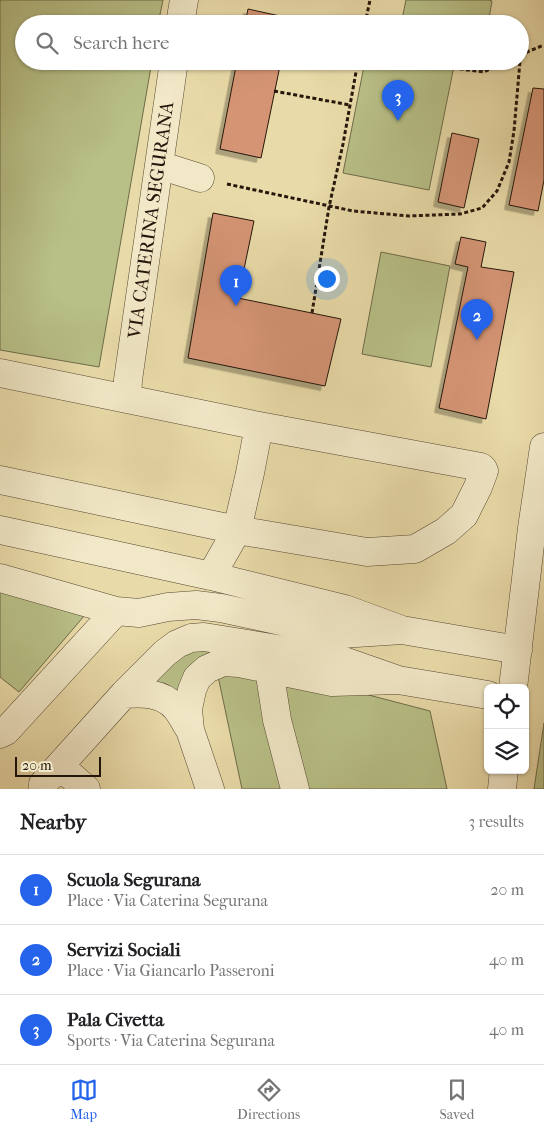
<!DOCTYPE html>
<meta charset="utf-8">
<style>
body{margin:0;font-family:"IM FELL French Canon",serif;background:#f6f6f6;color:#202124}
.controls{position:absolute;right:15px;bottom:15px;display:grid;overflow:hidden;border-radius:8px;box-shadow:0 1px 4px #0004}
.controls button{width:45px;height:45px;display:grid;place-items:center;padding:0;border:0;border-bottom:1px solid #e0e0e0;background:#fff;color:#202124;font:25px sans-serif}
.scale{position:absolute;left:15px;bottom:12px;width:86px;box-sizing:border-box;padding-left:5px;border:2px solid #25160c;border-top:0;font-size:14px;line-height:18px;white-space:nowrap;color:#25160c;-webkit-text-stroke:4px #f1e8c7;paint-order:stroke}
.you{position:absolute;left:326px;top:278px;width:18px;height:18px;margin:-12px;border:4px solid #fff;border-radius:50%;background:#1a73e8;box-shadow:0 0 0 8px #1a73e833}
.badge{display:grid;place-items:center;width:32px;height:32px;border-radius:50%;background:#2563eb;color:#fff;font-size:16px;font-weight:700}
.pin{position:absolute;translate:-50% -41px;filter:drop-shadow(0 1px 2px #0008)}
.pin::after{content:'';position:absolute;top:26px;width:18px;height:15px;background:inherit;clip-path:polygon(0 0,100% 0,50% 100%)}
.list{margin:0;padding:0;list-style:none}
h2{display:flex;justify-content:space-between;align-items:center;height:65px;margin:0;padding:0 20px;font-size:21px}
h2 small{font-size:16px;font-weight:400;color:#757577}
.list li{display:grid;grid-template-columns:32px 1fr auto;gap:15px;align-items:center;box-sizing:border-box;height:70px;padding:0 20px;border-top:1px solid #e0e0e0}
.list b{display:block;font-size:19px;white-space:nowrap}
.list p{margin:0;font-size:16px;white-space:nowrap;color:#757577}
.list em{font-size:16px;font-style:normal;color:#757577}
.icon{flex:none;width:28px;height:28px;fill:none;stroke:currentColor;stroke-width:2;stroke-linecap:round;stroke-linejoin:round}
.map{position:relative;flex:none;width:544px;height:789px;overflow:hidden}
.search{position:absolute;background:#fff;box-shadow:0 1px 4px #0004;left:15px;right:15px;top:15px;height:55px;display:flex;align-items:center;gap:12px;box-sizing:border-box;padding:0 18px;border-radius:28px;color:#757577;font-size:19px}
.sheet{height:275px;background:#fff}
nav{display:flex;justify-content:space-around;align-items:center;box-sizing:border-box;height:70px;border-top:1px solid #e0e0e0;background:#fff;font-size:14px;color:#757577}
nav a{display:grid;justify-items:center;gap:2px}
nav .on{color:#2563eb}
.map>svg:first-child{display:block}
.green{fill:#b8c087;stroke:#6e6b4a}
.building{fill:#d59574;stroke:#25160c;filter:url(#shadow)}
.lines{fill:none;stroke-linecap:round;stroke-linejoin:round}
.minor-casing{stroke:#564733;stroke-width:29}
.path{stroke:#25160c;stroke-width:3;stroke-dasharray:4 2.5;stroke-linecap:butt}
.minor{stroke:#f1e8c7;stroke-width:28}
.labels{text-anchor:middle;dominant-baseline:central;stroke-width:4.5;stroke-linejoin:round;paint-order:stroke}
.street-label{font-size:19px;fill:#25160c;stroke:#f1e8c7}
</style>
<div class="map">
<svg width="544" height="789" viewBox="0 0 544 789">
<defs>
<filter id="shadow"><feDropShadow dx="-4.5" dy="4.5" stdDeviation="0" flood-color="#0004"/></filter>
</defs>
<rect width="100%" height="100%" fill="#e9dba9"/>
<filter id="stains"><feTurbulence type="fractalNoise" baseFrequency=".004" numOctaves="4"/><feColorMatrix values="0 0 0 0 .2 0 0 0 0 .09 0 0 0 0 .02 0 0 0 .5 -.17"/></filter>
<radialGradient id="worn" r=".72"><stop offset=".6" stop-color="#630" stop-opacity="0"/><stop offset="1" stop-color="#630" stop-opacity=".3"/></radialGradient>
<path class="green" d="M0,0H163L158,24H24V61H152L99,367L0,350Z
M406,0H489L492,1L488,24H401Z
M365,61H455L429,190L343,173Z
M381,252L450,266L431,367L362,354Z
M0,570L103,594L19,692L0,677Z
M232,648L177,700L147,690L179,650Z
M215,662L269,669L430,711L447,789H242Z
M544,723V789H534Z"/>
<path class="building" d="M248,9L289,18L288,24H245Z
M237,61H281L261,158L220,149Z
M533,88L544,89V180L538,211L509,205Z
M452,133L479,139L464,208L438,202Z
M213,213L254,221L238,298L341,319L325,386L188,358Z
M461,237L486,242L481,267L514,272L486,419L439,408L468,267L455,264Z"/>
<g class="lines">
<defs>
<path id="minor" d="M180,24L184,0
M159,165L200,178
M0,373L259,426L481,467L483,469L484,471L478,487L464,515L446,531L415,549L367,552L237,530L0,480
M127,399L128,380L174,61
M0,530L211,576L345,609L402,630L341,634L221,608L196,605L168,607L139,613L116,611L0,578
M211,576L237,530L250,473L259,426
M402,630L518,650
M269,669L277,720L295,789
M398,680L488,695
M513,688L532,528L544,447
M124,694C142,693 161,692 175,707C181,713 185,723 190,730
M0,734L6,731L116,611
M60,766L86,789
M43,789V784L124,694L165,653L177,644L191,638L204,637L338,659L398,680L332,682L239,663L223,662L207,669L197,678L192,690L188,709L190,730L210,789
M502,789L504,770"/>
</defs>
<use href="#minor" class="minor-casing"/>
<path class="path" d="M365,24L370,0
M520,55L544,45
M453,68L484,72L505,61
M274,91L350,105
M227,184L353,211L409,216L460,214L482,208L497,191L509,162L514,131L520,61
M312,313L329,207L343,144L358,61"/>
<use href="#minor" class="minor"/>
</g>
<g class="labels">
<g class="street-label">
<text transform="translate(151 220) rotate(-82)">VIA CATERINA SEGURANA</text>
</g>
</g>
<rect width="100%" height="100%" filter="url(#stains)"/>
<rect width="100%" height="100%" fill="url(#worn)"/>
</svg>
<div class="controls">
<button><svg class="icon" aria-label="locate" viewBox="0 0 24 24"><circle cx="12" cy="12" r="6"/><path d="M12 2v4M12 18v4M2 12h4M18 12h4"/></svg></button>
<button><svg class="icon" aria-label="layers" viewBox="0 0 24 24"><path d="M12 4l9 5-9 5-9-5zM3 14l9 5 9-5"/></svg></button>
</div>
<div class="scale">20 m</div>
<div class="you"></div>
<div class="pin badge" style="left:236px;top:306px">1</div>
<div class="pin badge" style="left:477px;top:340px">2</div>
<div class="pin badge" style="left:398px;top:121px">3</div>
<div class="search"><svg class="icon" aria-label="search" viewBox="0 0 24 24"><circle cx="10" cy="10" r="6"/><path d="M15 15l6 6"/></svg>Search here</div>
</div>
<section class="sheet">
<h2>Nearby<small>3 results</small></h2>
<ul class="list">
<li><span class="badge">1</span><div><b>Scuola Segurana</b><p>Place · Via Caterina Segurana</p></div><em>20 m</em></li>
<li><span class="badge">2</span><div><b>Servizi Sociali</b><p>Place · Via Giancarlo Passeroni</p></div><em>40 m</em></li>
<li><span class="badge">3</span><div><b>Pala Civetta</b><p>Sports · Via Caterina Segurana</p></div><em>40 m</em></li>
</ul>
</section>
<nav>
<a class="on"><svg class="icon" aria-label="map" viewBox="0 0 24 24"><path d="M3 6l6-2 6 2 6-2v14l-6 2-6-2-6 2zM9 4v14M15 6v14"/></svg>Map</a>
<a><svg class="icon" aria-label="directions" viewBox="0 0 24 24"><path d="M12 3l9 9-9 9-9-9zM9 14v-3h6M13 9l2 2-2 2"/></svg>Directions</a>
<a><svg class="icon" aria-label="saved" viewBox="0 0 24 24"><path d="M7 4h10v16l-5-4-5 4z"/></svg>Saved</a>
</nav>
